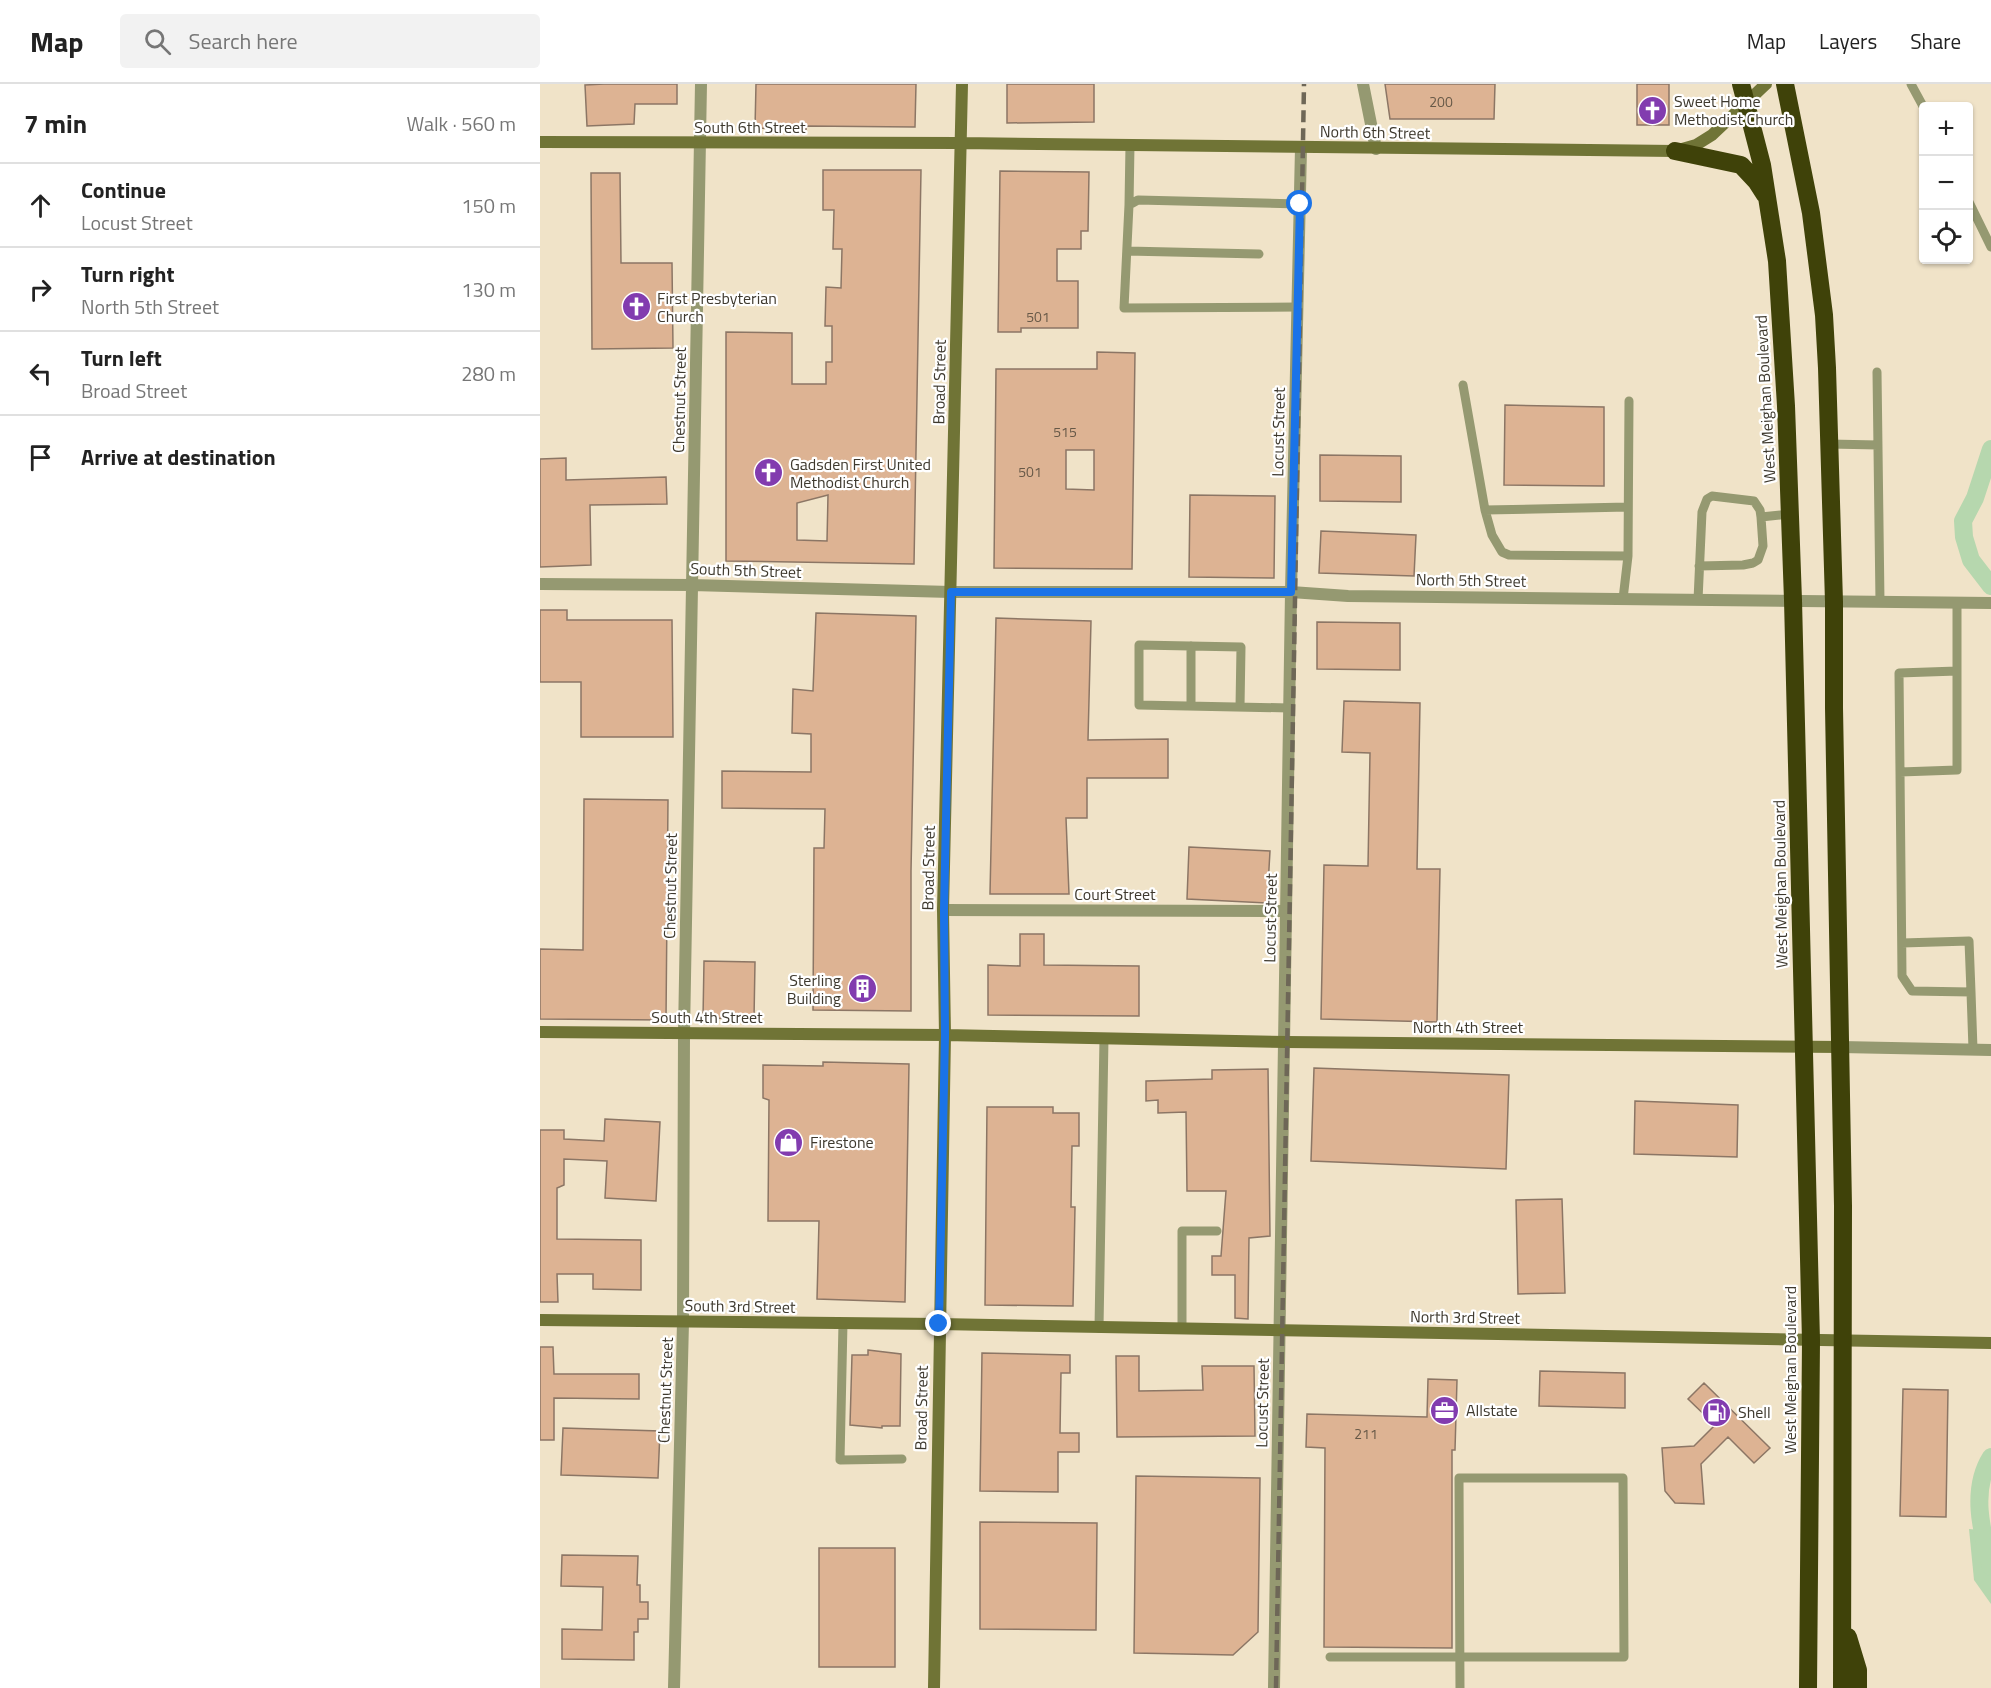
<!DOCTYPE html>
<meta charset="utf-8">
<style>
body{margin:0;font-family:"Titillium Web",sans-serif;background:#f2f2f2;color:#222}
.controls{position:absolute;right:18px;top:18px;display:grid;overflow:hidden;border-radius:6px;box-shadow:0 2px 4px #0004}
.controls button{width:54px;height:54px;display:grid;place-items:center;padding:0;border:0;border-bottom:2px solid #e0e0e0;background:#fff;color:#222;font:30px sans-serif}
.stop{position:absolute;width:18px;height:18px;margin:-14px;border:4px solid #1a73e8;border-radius:50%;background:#fff}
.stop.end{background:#1a73e8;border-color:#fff;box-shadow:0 2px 6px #0008}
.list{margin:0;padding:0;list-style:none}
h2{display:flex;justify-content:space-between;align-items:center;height:78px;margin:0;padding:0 24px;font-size:26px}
h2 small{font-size:20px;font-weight:400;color:#767676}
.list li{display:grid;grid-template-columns:39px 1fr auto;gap:18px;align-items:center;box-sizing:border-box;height:84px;padding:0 24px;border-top:2px solid #e0e0e0}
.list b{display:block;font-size:22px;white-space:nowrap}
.list p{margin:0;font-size:20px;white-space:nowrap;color:#767676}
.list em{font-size:20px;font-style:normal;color:#767676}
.icon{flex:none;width:33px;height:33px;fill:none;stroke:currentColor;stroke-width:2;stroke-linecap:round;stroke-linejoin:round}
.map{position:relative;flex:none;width:1451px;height:1604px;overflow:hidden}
header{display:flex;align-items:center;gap:36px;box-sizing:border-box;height:84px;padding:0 30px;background:#fff;border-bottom:2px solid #e0e0e0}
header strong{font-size:28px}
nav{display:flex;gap:33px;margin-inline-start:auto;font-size:21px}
.search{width:420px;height:54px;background:#f2f2f2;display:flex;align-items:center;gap:15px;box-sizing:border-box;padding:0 21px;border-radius:6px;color:#767676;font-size:22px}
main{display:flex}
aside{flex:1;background:#fff}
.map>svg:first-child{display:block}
.water{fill:#b6d7ae}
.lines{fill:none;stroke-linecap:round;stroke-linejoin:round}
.canal{stroke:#b6d7ae;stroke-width:18}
.building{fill:#ddb393;stroke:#8c7665;stroke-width:1.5;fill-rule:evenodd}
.lane{stroke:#959971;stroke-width:9}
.street{stroke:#959971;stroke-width:12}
.secondary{stroke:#707436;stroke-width:12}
.highway{stroke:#3f4209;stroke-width:18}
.rail{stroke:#6e6757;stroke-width:4.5;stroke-dasharray:12 6;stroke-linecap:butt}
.route{stroke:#1a73e8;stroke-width:8}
.labels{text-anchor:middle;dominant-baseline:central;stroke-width:4.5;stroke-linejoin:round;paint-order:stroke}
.number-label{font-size:14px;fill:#665847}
.poi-label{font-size:16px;fill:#3e392e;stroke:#fff;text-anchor:start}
.street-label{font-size:16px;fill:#3e392e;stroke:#fff}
</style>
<header>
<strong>Map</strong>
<div class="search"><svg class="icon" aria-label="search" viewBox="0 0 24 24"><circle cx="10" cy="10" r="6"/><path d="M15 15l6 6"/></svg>Search here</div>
<nav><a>Map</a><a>Layers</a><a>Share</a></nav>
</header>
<main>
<aside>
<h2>7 min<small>Walk · 560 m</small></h2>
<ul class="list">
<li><svg class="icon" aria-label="ahead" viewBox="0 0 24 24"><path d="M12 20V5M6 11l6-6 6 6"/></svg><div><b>Continue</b><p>Locust Street</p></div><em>150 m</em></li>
<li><svg class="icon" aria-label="right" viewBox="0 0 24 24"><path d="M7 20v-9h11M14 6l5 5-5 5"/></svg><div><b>Turn right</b><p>North 5th Street</p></div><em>130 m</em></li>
<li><svg class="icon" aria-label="left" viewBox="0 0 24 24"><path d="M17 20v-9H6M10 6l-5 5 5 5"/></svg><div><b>Turn left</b><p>Broad Street</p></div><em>280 m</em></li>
<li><svg class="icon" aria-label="arrive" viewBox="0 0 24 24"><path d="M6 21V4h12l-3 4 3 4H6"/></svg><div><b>Arrive at destination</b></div></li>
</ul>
</aside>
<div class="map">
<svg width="1451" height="1604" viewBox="0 0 1451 1604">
<rect width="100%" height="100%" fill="#f0e3c8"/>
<path class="water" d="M1429,1445L1451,1447V1520L1434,1496Z"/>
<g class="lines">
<path class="canal" d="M1451,365L1435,414L1423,437L1424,453L1431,476L1451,502
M1451,1373C1430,1406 1442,1449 1451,1483"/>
</g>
<path class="building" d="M64,0H137V20H95L94,40L47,42L45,1Z
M216,0H376L375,43L266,42V46L215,44Z
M467,0H554V38L467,39Z
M845,0H955L954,35H850Z
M1097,0H1129V41H1097Z
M283,86H381L374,480L186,477V248L252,249V300H286V278H292V242H285L286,203L301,204L302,165H293L294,126H283ZM288,411L287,457L257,456V419Z
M460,87L549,88L548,147H541V165H517V197H538V244H481V248H458Z
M51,89H80L81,179H132L133,264L52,265Z
M557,268L595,269L592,485L454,484L456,285H557ZM526,366H554V406L526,405Z
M965,321L1064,323V402L964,401Z
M780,371L861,372V418L780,417Z
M26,374V396L126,393L127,420L50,421L51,481L0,483V375Z
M650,411L735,412L734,494L649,493Z
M781,447L876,451L874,492L779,489Z
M0,526H27V536H132L133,653H41V598H0Z
M276,529L376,532L371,787V927L273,926L274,764H284L285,725L182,724V687L271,688V650L252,649L253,605L273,607Z
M456,534L551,537L548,656L628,655V694H547V734H526L529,810H450Z
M777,538L860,539V586L777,585Z
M804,617L880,619L877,785H900L897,938L781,935L784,781L828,782L830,669L802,668Z
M44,715L128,716L126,936L0,935V865L43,866Z
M649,763L730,767L727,819L647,815Z
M480,850H504V881L599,882V932L448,931V881L480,882Z
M164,877L215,878L214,935L163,934Z
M283,978L369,980L365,1218L277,1215L279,1137H228L229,1016L223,1014V981L283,982Z
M774,984L969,991L966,1085L771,1077Z
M728,985L730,1152L709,1154L708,1235L695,1234V1191H672V1172H681L686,1107H647L646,1028L618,1029V1016L606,1017V997L672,995V986Z
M1095,1017L1198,1021L1197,1073L1094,1070Z
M447,1023H513V1029H539V1062H532L531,1123H535L533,1222L445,1221Z
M65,1035L120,1038L116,1117L65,1114L67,1077L24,1075V1101L17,1104V1155L101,1156V1206L53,1205V1190H17L18,1218H0V1046H24V1055L64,1057Z
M1022,1115L1025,1209L978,1210L976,1116Z
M0,1263H13L14,1290H99V1315L14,1314V1356H0Z
M328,1266L361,1270L360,1342H342V1344L310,1341L312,1271H328Z
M442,1269L530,1271V1289H521L520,1349H539V1368H518V1408L440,1407Z
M576,1272H599V1307L663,1306L662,1282H714L715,1352L577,1353Z
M1000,1287L1085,1289V1324L999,1322Z
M888,1295L917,1296L915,1366H912V1564L784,1563L785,1364L766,1363L767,1330L887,1333Z
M1164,1299L1230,1364L1214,1379L1188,1353L1161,1380L1164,1420L1135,1419L1125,1407L1122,1364L1154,1362L1175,1341L1148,1315Z
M1363,1305L1408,1306L1406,1433L1360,1432Z
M23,1344L120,1347L118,1394L21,1391Z
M596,1392L720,1394L718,1548L693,1571L594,1569Z
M440,1438L557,1439L556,1546L440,1545Z
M279,1464H355V1583H279Z
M22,1471L98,1472L97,1501H100V1518H108V1535H98V1548H94V1576L22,1575V1545L62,1546L63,1503L21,1502Z"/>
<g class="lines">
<path class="lane" d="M1371,0L1384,24
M1428,116L1451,163
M589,121L590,61
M587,167L719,170
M758,223L584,224L589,121L598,116L760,120
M1337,288L1340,518
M923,301L945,426L952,451L962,468L969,471L1088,472
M1289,360L1338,361
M945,426L1088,423
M1159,482L1203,481L1213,479L1218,476L1223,462L1221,433
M1083,515L1088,472L1089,317
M1158,516L1162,428L1167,415L1172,412L1214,417L1220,426L1221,433L1250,430
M1417,519V686L1360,688L1359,589L1417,587
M651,562V622
M700,623L701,563L599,561V621L749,624
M1360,688L1362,892L1372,907L1431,908L1433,965
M1362,859L1429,857L1431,908
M303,1239L300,1376L362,1375
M559,1244L564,954
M642,1245V1147H677
M790,1573H1084L1083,1394H919L920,1604"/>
<path class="street" d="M823,0L836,65
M0,500L152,501L411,508H751L808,512L1451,519
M403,826L746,827
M1301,963L1451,966
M134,1604L143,1238L144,950L161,0
M734,1604L751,508L761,64"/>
<path class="secondary" d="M0,58L420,59L1135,67L1156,61L1172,51L1226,0
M0,948L405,951L747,958L1301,963
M0,1236L399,1240L1451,1259
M394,1604L405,951L403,826L422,0"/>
<path class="highway" d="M1201,0L1222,81L1237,177L1246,322L1253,516L1271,1257L1268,1604
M1245,0L1271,129L1284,231L1287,284L1294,518V624L1303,1122L1302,1604
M1135,67L1201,81L1216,97L1225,111
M1308,1553L1318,1586V1604"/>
<path class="rail" d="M736,1604L764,0"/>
</g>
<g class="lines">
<path class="route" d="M399,1240L405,951L404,826L411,508H751L760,120"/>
</g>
<defs>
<symbol id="church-disc" viewBox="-11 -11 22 22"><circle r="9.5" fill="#823caf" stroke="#fff"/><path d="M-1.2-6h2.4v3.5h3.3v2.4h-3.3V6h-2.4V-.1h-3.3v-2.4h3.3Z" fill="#fff"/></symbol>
<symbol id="building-disc" viewBox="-11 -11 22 22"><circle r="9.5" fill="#823caf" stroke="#fff"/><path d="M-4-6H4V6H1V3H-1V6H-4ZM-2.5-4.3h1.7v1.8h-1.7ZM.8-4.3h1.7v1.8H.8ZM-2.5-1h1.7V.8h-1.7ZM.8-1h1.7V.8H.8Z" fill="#fff"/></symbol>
<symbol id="shop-disc" viewBox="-11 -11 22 22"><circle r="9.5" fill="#823caf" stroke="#fff"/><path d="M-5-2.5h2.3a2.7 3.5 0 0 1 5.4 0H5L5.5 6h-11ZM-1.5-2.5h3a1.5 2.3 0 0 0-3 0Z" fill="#fff"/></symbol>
<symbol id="office-disc" viewBox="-11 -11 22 22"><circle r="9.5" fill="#823caf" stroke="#fff"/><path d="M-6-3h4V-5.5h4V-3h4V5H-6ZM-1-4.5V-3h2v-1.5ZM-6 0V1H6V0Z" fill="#fff"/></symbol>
<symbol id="fuel-disc" viewBox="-11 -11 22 22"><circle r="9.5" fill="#823caf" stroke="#fff"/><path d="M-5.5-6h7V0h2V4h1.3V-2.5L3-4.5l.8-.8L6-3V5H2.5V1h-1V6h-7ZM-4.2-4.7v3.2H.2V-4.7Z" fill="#fff"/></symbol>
</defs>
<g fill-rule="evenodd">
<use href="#church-disc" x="1096" y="10" width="33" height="33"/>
<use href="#church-disc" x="80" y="206" width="33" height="33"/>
<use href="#church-disc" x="212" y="372" width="33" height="33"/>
<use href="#building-disc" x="306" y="888" width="33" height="33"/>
<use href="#shop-disc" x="232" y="1042" width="33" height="33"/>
<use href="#office-disc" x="888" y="1310" width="33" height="33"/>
<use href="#fuel-disc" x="1160" y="1312" width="33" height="33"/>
</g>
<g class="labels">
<g class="number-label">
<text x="901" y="17">200</text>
<text x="498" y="232">501</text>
<text x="525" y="347">515</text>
<text x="490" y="387">501</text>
<text x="826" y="1349">211</text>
</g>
<g class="poi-label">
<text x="1134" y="17">Sweet Home<tspan x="1134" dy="18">Methodist Church</tspan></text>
<text x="117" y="214">First Presbyterian<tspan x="117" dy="18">Church</tspan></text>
<text x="250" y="380">Gadsden First United<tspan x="250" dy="18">Methodist Church</tspan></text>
<text x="301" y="896" text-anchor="end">Sterling<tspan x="301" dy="18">Building</tspan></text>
<text x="270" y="1058">Firestone</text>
<text x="926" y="1326">Allstate</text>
<text x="1198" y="1328">Shell</text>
</g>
<g class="street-label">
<text x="210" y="43">South 6th Street</text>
<text transform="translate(835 48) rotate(1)">North 6th Street</text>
<text transform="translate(399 298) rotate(-89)">Broad Street</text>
<text transform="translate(1225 315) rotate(-93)">West Meighan Boulevard</text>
<text transform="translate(139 316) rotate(-89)">Chestnut Street</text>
<text transform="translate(738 348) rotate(-89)">Locust Street</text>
<text transform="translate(206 486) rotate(2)">South 5th Street</text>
<text transform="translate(931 496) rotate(1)">North 5th Street</text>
<text transform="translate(388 784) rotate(-89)">Broad Street</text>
<text transform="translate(1240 800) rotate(-91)">West Meighan Boulevard</text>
<text transform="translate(130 802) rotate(-89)">Chestnut Street</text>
<text x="575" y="810">Court Street</text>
<text transform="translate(730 834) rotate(-89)">Locust Street</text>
<text x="167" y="933">South 4th Street</text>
<text x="928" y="943">North 4th Street</text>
<text transform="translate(200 1222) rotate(1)">South 3rd Street</text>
<text transform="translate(925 1233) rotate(1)">North 3rd Street</text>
<text transform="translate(1250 1286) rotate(-90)">West Meighan Boulevard</text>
<text transform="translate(125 1306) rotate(-88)">Chestnut Street</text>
<text transform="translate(722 1319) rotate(-89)">Locust Street</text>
<text transform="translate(381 1324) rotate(-89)">Broad Street</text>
</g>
</g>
</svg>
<div class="controls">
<button>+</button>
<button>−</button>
<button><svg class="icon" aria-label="locate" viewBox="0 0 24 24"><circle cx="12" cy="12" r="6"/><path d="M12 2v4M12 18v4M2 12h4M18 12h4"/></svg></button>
</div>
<div class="stop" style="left:760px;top:120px"></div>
<div class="stop end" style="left:399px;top:1240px"></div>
</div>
</main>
